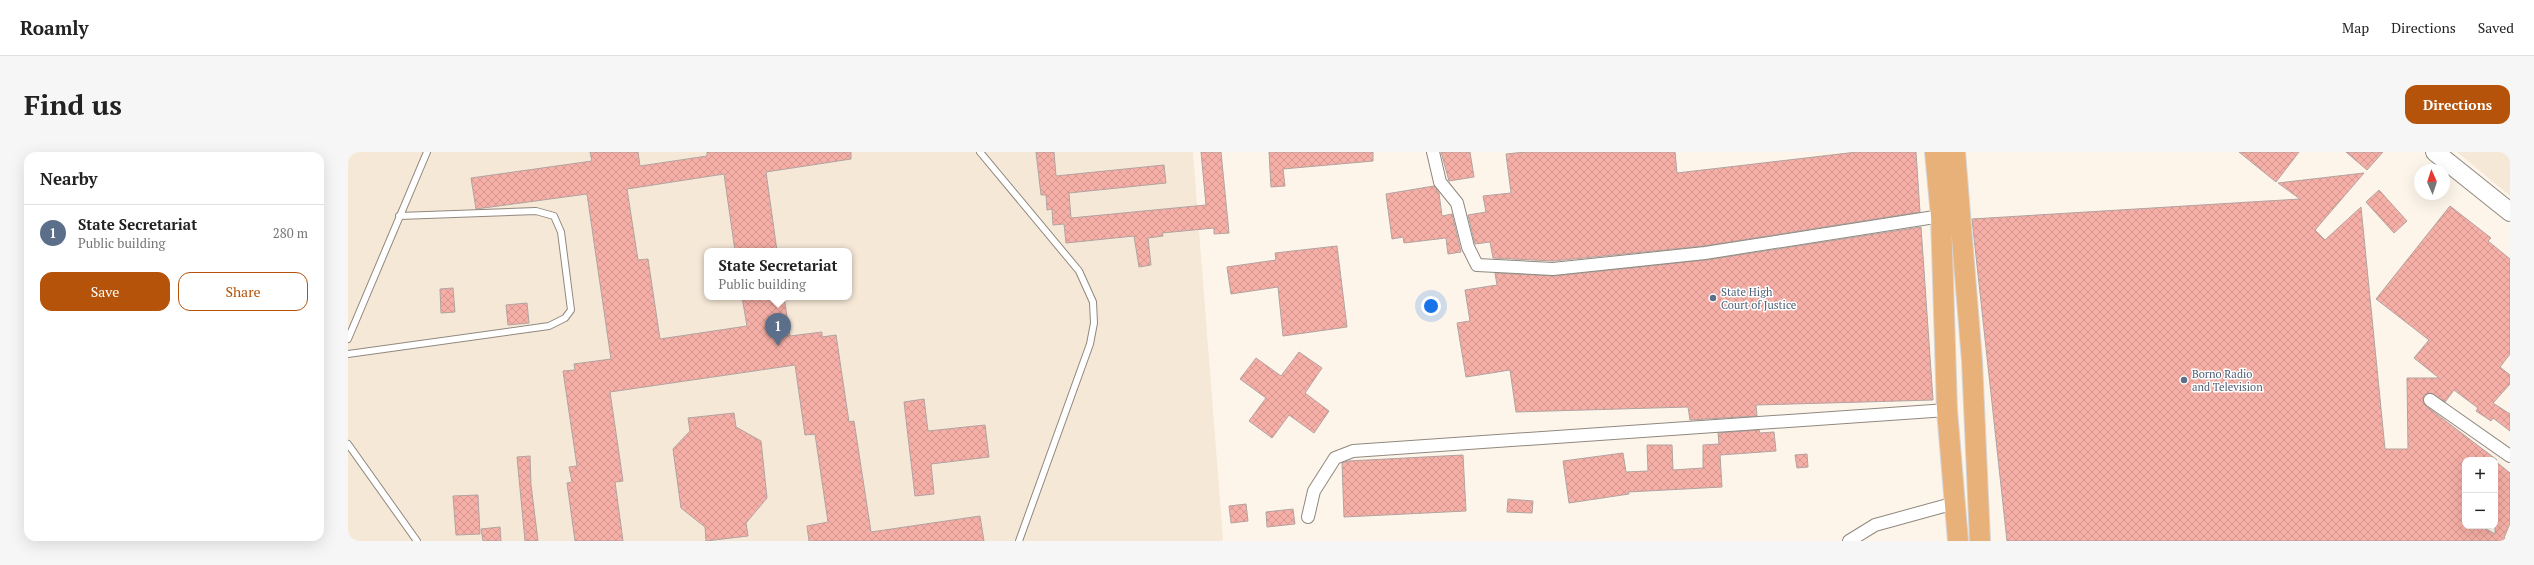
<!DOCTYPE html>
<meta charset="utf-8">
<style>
body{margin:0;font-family:"PT Serif",serif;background:#f6f6f6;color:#222}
.controls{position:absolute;right:12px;bottom:12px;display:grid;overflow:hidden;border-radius:8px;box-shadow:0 4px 16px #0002}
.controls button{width:36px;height:36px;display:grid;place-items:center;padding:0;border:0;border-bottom:1px solid #e0e0e0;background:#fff;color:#222;font:20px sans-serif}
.compass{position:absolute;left:2066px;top:12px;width:36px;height:36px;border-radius:50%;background:#fff;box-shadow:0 4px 16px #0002;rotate:357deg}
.you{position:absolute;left:1083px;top:154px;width:14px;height:14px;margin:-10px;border:3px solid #fff;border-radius:50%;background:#1a73e8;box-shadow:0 0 0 6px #1a73e833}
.badge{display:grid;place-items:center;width:26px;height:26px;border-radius:50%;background:#b45309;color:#fff;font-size:13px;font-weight:700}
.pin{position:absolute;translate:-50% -33px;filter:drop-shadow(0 1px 2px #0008)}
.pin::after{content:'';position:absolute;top:21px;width:14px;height:12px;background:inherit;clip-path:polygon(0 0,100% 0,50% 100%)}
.popup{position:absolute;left:356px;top:96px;width:148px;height:52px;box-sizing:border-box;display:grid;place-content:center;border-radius:8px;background:#fff;filter:drop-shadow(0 1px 3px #0005);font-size:13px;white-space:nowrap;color:#767676}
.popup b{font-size:15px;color:#222}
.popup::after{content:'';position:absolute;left:50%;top:100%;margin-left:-8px;border:8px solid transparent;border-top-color:#fff}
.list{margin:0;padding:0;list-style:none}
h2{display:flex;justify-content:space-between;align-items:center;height:52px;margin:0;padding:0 16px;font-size:17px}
h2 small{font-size:13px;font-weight:400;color:#767676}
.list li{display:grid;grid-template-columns:26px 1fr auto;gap:12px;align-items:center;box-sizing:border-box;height:56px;padding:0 16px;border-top:1px solid #e0e0e0}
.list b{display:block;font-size:15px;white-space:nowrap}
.list p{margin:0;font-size:13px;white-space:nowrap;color:#767676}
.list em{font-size:13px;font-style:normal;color:#767676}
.actions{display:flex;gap:8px;padding:12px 16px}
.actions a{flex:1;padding:9px 0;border:1px solid #b45309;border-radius:12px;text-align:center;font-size:14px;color:#b45309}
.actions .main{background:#b45309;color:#fff}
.map{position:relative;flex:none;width:2162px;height:389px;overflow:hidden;border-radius:12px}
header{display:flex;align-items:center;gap:24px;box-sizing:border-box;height:56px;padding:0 20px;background:#fff;border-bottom:1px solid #e0e0e0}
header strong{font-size:19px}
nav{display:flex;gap:22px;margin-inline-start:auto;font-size:14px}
.intro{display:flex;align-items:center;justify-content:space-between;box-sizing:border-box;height:96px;padding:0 24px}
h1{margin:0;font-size:28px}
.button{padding:10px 18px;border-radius:12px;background:#b45309;color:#fff;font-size:14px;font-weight:700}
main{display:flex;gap:24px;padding:0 24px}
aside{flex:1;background:#fff;border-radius:12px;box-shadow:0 4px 16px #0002}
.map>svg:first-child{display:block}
.built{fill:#f6e8d7;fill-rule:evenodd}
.building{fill:url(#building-cross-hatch);stroke:#b2a3a1}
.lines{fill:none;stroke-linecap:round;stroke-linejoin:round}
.service-casing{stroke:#90887f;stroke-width:8}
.minor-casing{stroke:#90887f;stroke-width:14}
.secondary-casing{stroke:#90887f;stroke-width:20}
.primary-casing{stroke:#d6d5d5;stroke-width:22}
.service{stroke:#fff;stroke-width:6}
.minor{stroke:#fff;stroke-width:12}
.secondary{stroke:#fff;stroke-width:18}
.primary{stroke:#e9b17a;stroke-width:20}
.service-dot{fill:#5c6f8a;stroke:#fff;stroke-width:1.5}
.labels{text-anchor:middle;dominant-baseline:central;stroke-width:3;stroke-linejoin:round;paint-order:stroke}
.service-label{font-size:11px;fill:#4e5e75;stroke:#fff;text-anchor:start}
</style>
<header>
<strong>Roamly</strong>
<nav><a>Map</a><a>Directions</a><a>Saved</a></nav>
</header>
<div class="intro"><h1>Find us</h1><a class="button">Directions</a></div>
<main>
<aside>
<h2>Nearby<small></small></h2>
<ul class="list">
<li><span class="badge" style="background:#5c6f8a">1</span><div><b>State Secretariat</b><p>Public building</p></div><em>280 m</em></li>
</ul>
<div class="actions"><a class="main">Save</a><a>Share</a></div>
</aside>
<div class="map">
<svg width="2162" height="389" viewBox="0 0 2162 389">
<defs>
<pattern id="building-cross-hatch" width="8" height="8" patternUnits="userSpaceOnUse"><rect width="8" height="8" fill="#f6afa6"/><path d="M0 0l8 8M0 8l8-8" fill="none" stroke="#d3978f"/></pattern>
</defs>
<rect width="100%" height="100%" fill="#fef5ea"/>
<path class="built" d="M0,0H845L875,387L874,389H0ZM359,99H501V145H359Z
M2109,0H2162V44Z"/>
<path class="building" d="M242,0H290L292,14L359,4V0H503V7L418,20L429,99H387L376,22L279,37L290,108L300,107L312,187L399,174L394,145H436L442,184L474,180V185L488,183L501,270L506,269L523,380L632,364L636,389H461L459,374L480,370L467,282L457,283L447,213L262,240L275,329L267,330L275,389H227L219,331L224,330L221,315L229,314L215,219L227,218L226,212L263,207L239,42L128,57L123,26L244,9Z
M688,0H706L708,24L816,13L818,31L721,41L723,66L858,53L853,0H873L881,81L866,82V76L814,81L815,84L800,86L803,113L791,115L786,84L718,91L716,72L705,73L704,57L699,58L698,43H693Z
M921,0H1025V9L935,17L937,34L923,35Z
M1093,0H1122L1126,25L1101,29Z
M1177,0H1327L1329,21L1509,0H1568L1572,60L1356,94L1205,109L1145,106L1142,90L1127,92L1120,63L1138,60L1135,44L1163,41L1158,2Z
M1891,0H1951L1928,30Z
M1998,0H2035L2019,18Z
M2016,21L1967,78L1977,88L2013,55L2037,297H2060L2059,226H2091L2066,206L2081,188L2028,147L2102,54L2143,86L2140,89L2162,107V202L2152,215L2162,223V232L2145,251L2162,262V279L2145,266L2143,269L2128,259L2130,256L2106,238L2097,250L2083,241L2076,243L2075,248L2078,254L2149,308H2115L2117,374H2133L2147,382V309L2162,321V371L2156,386L2160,389H1659L1624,67L1952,47L1930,31Z
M1086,34L1091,41L1094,64L1104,62L1113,100L1100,102L1098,86L1056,91L1055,85L1044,87L1038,42Z
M2031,38L2059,69L2046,81L2018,50Z
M1573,75L1585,248L1408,253L1409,264L1342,268L1340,255L1168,260L1162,218L1118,225L1109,171L1122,169L1117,138L1149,133L1147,121L1206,124L1358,108Z
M989,94L999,175L935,184L930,135L883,142L879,115L928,108L927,101Z
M105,136L107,160L93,161L92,137Z
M179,151L181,171L160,173L158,153Z
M951,200L974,216L957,241L981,259L966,281L941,263L924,286L901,269L918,246L892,227L908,206L933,224Z
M576,247L580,279L637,273L641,305L583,312L586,342L567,344L556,250Z
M386,261L388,275L413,289L419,346L398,371L400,384L358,389L357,375L333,356L325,297L342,279L340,266Z
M1411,278L1412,281L1426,280L1428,299L1372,303L1374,335L1280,340L1281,342L1221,351L1215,309L1275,301L1278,320L1300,319L1299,293H1324L1325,318L1355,316V293L1371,292L1370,281Z
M1459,302L1460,315L1449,316L1447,303Z
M1115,303L1118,359L996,365L994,311L1000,309Z
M182,304L183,333L190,389H177L169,305Z
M130,343L132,382L108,383L105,344Z
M1160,347L1185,349L1184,361L1159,360Z
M898,352L900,369L883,371L881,354Z
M945,357L947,372L919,375L918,360Z
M152,375L153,389H135L133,377Z"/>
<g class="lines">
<defs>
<path id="service" d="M632,0L731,119L745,150L746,171L742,192L671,389
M0,187L79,0
M0,202L201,174L217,166L223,158L213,80L206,64L188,59L51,64
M0,292L69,389"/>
<path id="minor" d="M1085,0L1092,30L1109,51L1120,95L1129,113L1205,117L1357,101L1593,64
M2082,248L2162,304
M960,365L966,339L987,306L1005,299L1599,258
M1501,389L1527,373L1607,351"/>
<path id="secondary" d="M2087,0L2162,60"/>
<path id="primary" d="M1587,0L1593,64L1599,258L1610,389
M1607,0L1624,209L1632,389"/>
</defs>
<use href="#service" class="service-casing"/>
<use href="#minor" class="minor-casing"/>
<use href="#secondary" class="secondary-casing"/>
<use href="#primary" class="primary-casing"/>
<use href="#service" class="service"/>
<use href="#minor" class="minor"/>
<use href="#secondary" class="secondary"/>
<use href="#primary" class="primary"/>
</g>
<g class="service-dot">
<circle cx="1365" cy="146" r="4"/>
<circle cx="1836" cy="228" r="4"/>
</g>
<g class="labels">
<g class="service-label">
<text x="1373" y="140">State High<tspan x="1373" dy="13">Court of Justice</tspan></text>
<text x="1844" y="222">Borno Radio<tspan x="1844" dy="13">and Television</tspan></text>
</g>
</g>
</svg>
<div class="controls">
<button>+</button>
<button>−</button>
</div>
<svg class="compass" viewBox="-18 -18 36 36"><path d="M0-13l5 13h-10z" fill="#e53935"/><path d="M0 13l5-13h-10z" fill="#767676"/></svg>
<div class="you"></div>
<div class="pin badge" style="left:430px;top:194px;background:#5c6f8a">1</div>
<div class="popup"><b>State Secretariat</b>Public building</div>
</div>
</main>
